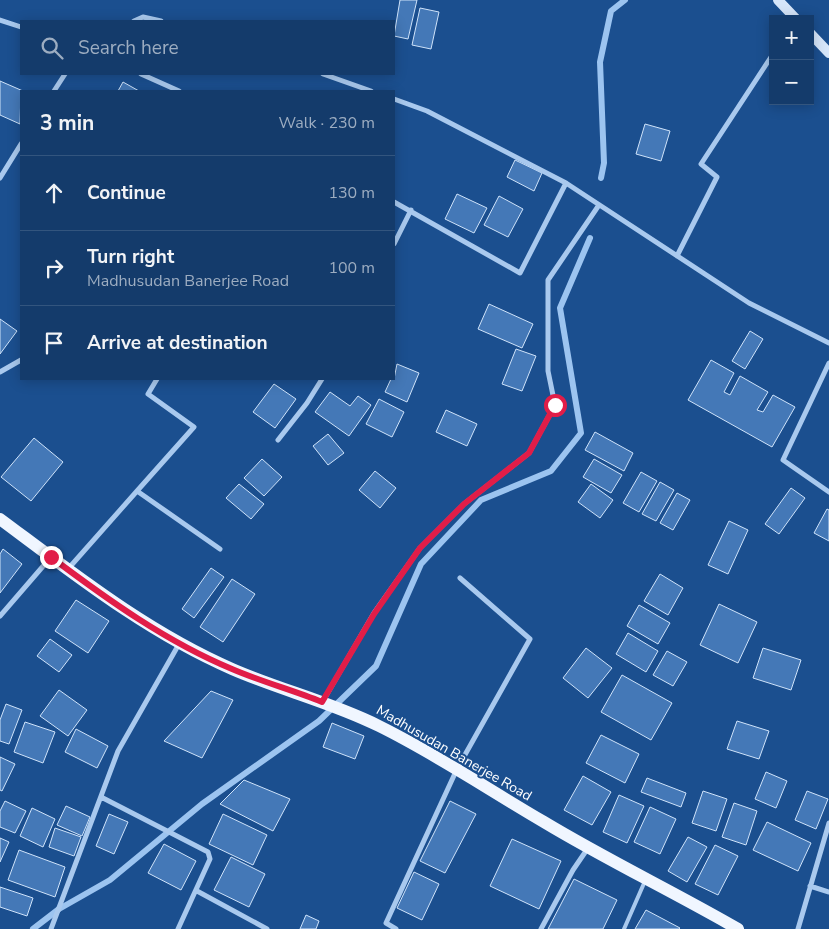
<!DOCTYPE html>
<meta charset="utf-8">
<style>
body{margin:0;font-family:"Nunito Sans",sans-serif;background:#1d4271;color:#f1f3f6}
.controls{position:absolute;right:15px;top:15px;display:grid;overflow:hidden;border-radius:0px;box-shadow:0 2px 12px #0003}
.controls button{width:45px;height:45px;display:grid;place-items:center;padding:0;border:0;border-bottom:1px solid #33557e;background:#143b6b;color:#f1f3f6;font:25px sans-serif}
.stop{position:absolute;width:15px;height:15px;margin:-11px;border:4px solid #e11d48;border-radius:50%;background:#fff}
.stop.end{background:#e11d48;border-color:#fff;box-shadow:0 1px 5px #0008}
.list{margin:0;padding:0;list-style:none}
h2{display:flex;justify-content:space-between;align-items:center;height:65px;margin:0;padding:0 20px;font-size:21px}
h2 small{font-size:16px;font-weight:400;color:#9dadc1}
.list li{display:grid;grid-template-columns:32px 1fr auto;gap:15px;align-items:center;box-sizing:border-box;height:75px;padding:0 20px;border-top:1px solid #33557e}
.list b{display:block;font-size:19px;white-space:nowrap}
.list p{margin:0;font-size:16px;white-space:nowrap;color:#9dadc1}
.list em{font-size:16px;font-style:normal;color:#9dadc1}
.icon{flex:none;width:28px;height:28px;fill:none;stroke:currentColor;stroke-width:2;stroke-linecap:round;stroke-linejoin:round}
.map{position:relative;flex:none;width:829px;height:929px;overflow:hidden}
.search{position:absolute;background:#143b6b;box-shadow:0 2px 12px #0003;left:20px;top:20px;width:375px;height:55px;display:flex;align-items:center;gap:12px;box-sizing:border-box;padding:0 18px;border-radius:0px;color:#9dadc1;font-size:19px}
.panel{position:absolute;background:#143b6b;box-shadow:0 2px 12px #0003;left:20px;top:90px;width:375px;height:290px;border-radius:0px}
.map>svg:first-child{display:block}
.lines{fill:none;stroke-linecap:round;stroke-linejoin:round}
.stream{stroke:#9cc4f0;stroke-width:6}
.building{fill:#4478b7;stroke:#cfe3fa}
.lane{stroke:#a9c9ee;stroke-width:4}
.street{stroke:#a9c9ee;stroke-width:5}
.secondary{stroke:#d6e6fa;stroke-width:10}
.primary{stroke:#f0f6ff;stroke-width:12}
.route{stroke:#e11d48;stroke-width:6}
.labels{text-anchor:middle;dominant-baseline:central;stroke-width:4;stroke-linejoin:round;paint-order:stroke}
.street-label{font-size:14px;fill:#fff;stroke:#1b4f8f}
</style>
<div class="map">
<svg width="829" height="929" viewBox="0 0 829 929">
<rect width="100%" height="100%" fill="#1b4f8f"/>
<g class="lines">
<path class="stream" d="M601,178L604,163L600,62L611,11L625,0
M33,929L59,909L110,880L202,804L319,721L376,666L421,564L481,500L551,471L581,433L560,308L590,238"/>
</g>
<path class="building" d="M400,0H417L408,39L394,36Z
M420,8L439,12L431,49L412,45Z
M0,81L23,91H21L20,124L0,115Z
M123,82L139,91H118Z
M645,124L670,131L661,161L636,154Z
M515,160L542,173L534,191L507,177Z
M457,194L487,208L474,233L445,219Z
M499,196L523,209L508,237L484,225Z
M489,304L533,324L522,348L478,329Z
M0,319L17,331L0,354Z
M750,331L763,339L745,369L732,361Z
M516,349L536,356L522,391L502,384Z
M711,360L734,373L724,392L730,395L740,376L768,392L757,410L763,412L773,395L795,407L772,447L688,400Z
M397,364L419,373L407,402L385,392L391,379H394Z
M274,384L296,399L275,428L253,412Z
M330,392L350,406L358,396L371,405L349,436L315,412Z
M379,399L404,412L392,437L366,424Z
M446,410L477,424L467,446L436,432Z
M595,432L633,453L624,471L585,450Z
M328,434L344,453L328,465L313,446Z
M34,438L63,462L31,501L1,477Z
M262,459L282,477L264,496L244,478Z
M594,459L622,475L611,493L583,477Z
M375,471L396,488L380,508L359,490Z
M641,472L657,481L639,512L623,503Z
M660,482L674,490L656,521L642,514Z
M239,484L264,504L251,519L226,498Z
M591,484L613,500L600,518L578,502Z
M791,488L805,498L779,534L765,524Z
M677,493L690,500L673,530L660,523Z
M827,509L829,510V541L814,533Z
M729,521L748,530L728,574L708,565Z
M3,549L22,564L0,593V554Z
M211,568L224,577L194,618L182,609Z
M660,574L683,588L668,615L644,601Z
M232,579L255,594L223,642L200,627Z
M76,600L109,621L88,653L55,631Z
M719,604L757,622L738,663L700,645Z
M639,605L670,623L658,644L627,626Z
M628,633L658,651L646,672L616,654Z
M50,639L72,655L59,672L37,656Z
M586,648L612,668L588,698L563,678Z
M763,648L801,660L791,690L753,678Z
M667,651L687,662L673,686L653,675Z
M622,675L672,703L651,740L601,712Z
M59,690L87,710L68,736L40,716Z
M211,691L233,700L202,758L164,741Z
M6,704L22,710L9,744L0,741V720Z
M737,721L769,731L759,759L727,749Z
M25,722L55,732L43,763L14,752Z
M332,723L364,736L355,759L323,747Z
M76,729L108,746L97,768L65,752Z
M601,735L639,754L625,783L586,763Z
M0,757L15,764L2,791L0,790Z
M766,772L787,781L776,808L755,799Z
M583,776L611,792L592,825L564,810Z
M647,778L686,793L681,807L641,792Z
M244,780L290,799L273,831L220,804Z
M703,791L727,799L716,831L692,823Z
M807,791L828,799L816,829L795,820Z
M619,795L644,806L627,843L603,832Z
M5,801L26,811L15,833L0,827V811Z
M450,801L476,814L445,873L420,861Z
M734,803L757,811L746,845L722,837Z
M66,806L90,817L82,836L57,825Z
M650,807L676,819L660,854L634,842Z
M32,808L55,819L43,847L20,836Z
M109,814L128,822L114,854L96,846Z
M223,814L267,835L253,865L209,844Z
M767,822L811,843L798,871L753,850Z
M55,828L81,837L74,856L49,847Z
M688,837L707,847L687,882L668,871Z
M0,838L9,842L0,862Z
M512,839L561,861L539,909L490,886Z
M164,844L196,861L181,890L148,873Z
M715,845L738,856L718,895L695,884Z
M19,850L65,867L55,897L8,880Z
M231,857L265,874L249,907L214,890Z
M414,872L439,884L422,920L397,908Z
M574,879L617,900L603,929H548Z
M0,887L33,898L27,916L0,907Z
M646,910L680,928L679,929H635Z
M306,915L319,921L316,929H300Z"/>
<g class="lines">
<path class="lane" d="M624,929L645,881"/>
<path class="street" d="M0,20L21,27
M134,21L143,17L161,21
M141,74L179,91
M323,74L371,91
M54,91L65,74
M394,99L427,111L566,183
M0,178L21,144
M394,202L520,273L566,183L749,303L829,343
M394,244L411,210
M677,256L717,177L701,164L773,54
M829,363L783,460L829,492
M0,372L21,360
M157,379L148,394L194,427L137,491L220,549
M278,440L307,403L322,379
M68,569L137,491
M0,616L51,557
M323,701L374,613L420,548L464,504L529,453L555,405L548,371V280L599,205
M101,797L208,852L210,859L178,929
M810,886L829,892
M197,891L267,929
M51,929L118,751L179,644
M396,929L386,923L457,769L530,639L460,578
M541,929L573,870L588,848
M798,929L829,823"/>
<path class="secondary" d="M778,0L796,19
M810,33L829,53"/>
<path class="primary" d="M0,519C74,574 147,632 232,669C280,690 331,702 379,726C436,754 489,790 544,822C607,860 674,892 738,929"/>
</g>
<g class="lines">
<path class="route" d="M51,557C108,600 167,642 232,669C262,682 293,690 322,702L374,614L420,548L464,504L529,453L555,405"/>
</g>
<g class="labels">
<g class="street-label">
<text transform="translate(454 753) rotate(30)">Madhusudan Banerjee Road</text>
</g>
</g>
</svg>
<div class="controls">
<button>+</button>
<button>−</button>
</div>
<div class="stop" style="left:555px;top:405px"></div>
<div class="stop end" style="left:51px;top:557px"></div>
<div class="search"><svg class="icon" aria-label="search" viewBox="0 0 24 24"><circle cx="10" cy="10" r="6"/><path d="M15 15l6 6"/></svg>Search here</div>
<section class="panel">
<h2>3 min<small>Walk · 230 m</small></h2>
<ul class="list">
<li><svg class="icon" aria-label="ahead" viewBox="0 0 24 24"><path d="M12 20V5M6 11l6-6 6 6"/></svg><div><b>Continue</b></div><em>130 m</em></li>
<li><svg class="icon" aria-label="right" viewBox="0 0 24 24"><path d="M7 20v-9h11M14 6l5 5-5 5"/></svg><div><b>Turn right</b><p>Madhusudan Banerjee Road</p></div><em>100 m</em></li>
<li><svg class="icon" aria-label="arrive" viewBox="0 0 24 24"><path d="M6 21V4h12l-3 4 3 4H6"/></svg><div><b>Arrive at destination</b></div></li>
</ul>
</section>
</div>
